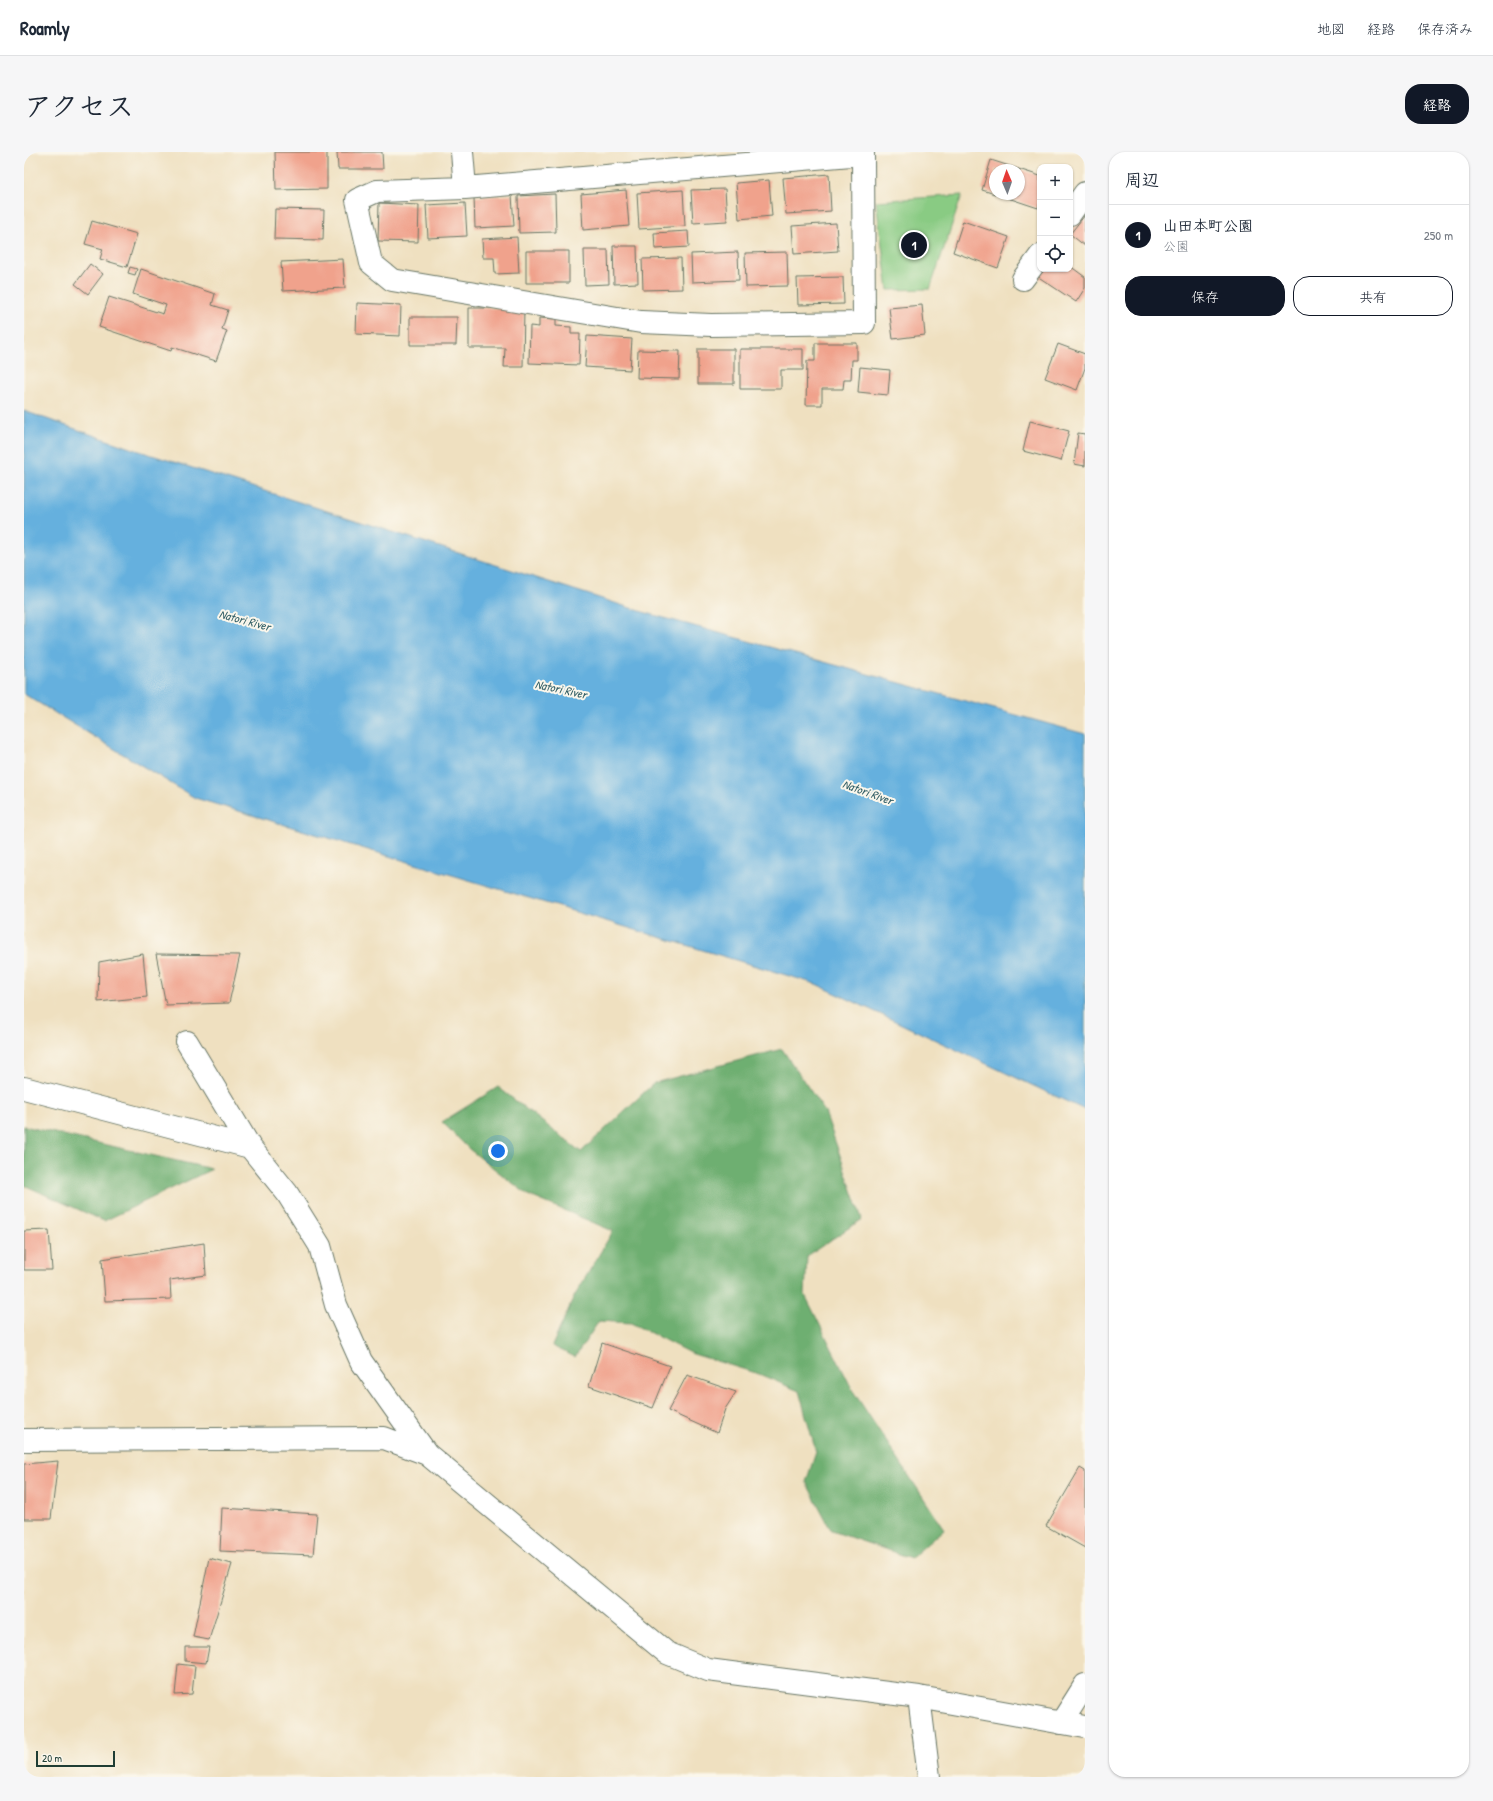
<!DOCTYPE html>
<html lang="ja">
<meta charset="utf-8">
<style>
body{margin:0;font-family:"Patrick Hand","Klee One",sans-serif;background:#f6f6f7;color:#1f2937}
.controls{position:absolute;right:12px;top:12px;display:grid;overflow:hidden;border-radius:8px;box-shadow:0 1px 3px #0004}
.controls button{width:36px;height:36px;display:grid;place-items:center;padding:0;border:0;border-bottom:1px solid #e0e1e3;background:#fff;color:#1f2937;font:20px sans-serif}
.compass{position:absolute;left:965px;top:12px;width:36px;height:36px;border-radius:50%;background:#fff;box-shadow:0 1px 3px #0004;rotate:358deg}
.scale{position:absolute;left:12px;bottom:10px;width:79px;box-sizing:border-box;padding-left:4px;border:2px solid #1f3d34;border-top:0;font-size:11px;line-height:14px;white-space:nowrap;color:#1f3d34;-webkit-text-stroke:3px #fbf7ec;paint-order:stroke}
.you{position:absolute;left:474px;top:999px;width:14px;height:14px;margin:-10px;border:3px solid #fff;border-radius:50%;background:#1a73e8;box-shadow:0 0 0 6px #1a73e833}
.badge{display:grid;place-items:center;width:26px;height:26px;border-radius:50%;background:#111827;color:#fff;font-size:13px;font-weight:700}
.pin{position:absolute;translate:-50% -50%;border:2px solid #fff;box-shadow:0 1px 4px #0006}
.list{margin:0;padding:0;list-style:none}
h2{display:flex;justify-content:space-between;align-items:center;height:52px;margin:0;padding:0 16px;font-size:17px}
h2 small{font-size:13px;font-weight:400;color:#747a83}
.list li{display:grid;grid-template-columns:26px 1fr auto;gap:12px;align-items:center;box-sizing:border-box;height:60px;padding:0 16px;border-top:1px solid #e0e1e3}
.list b{display:block;font-size:15px;white-space:nowrap}
.list p{margin:0;font-size:13px;white-space:nowrap;color:#747a83}
.list em{font-size:13px;font-style:normal;color:#747a83}
.actions{display:flex;gap:8px;padding:12px 16px}
.actions a{flex:1;padding:9px 0;border:1px solid #111827;border-radius:16px;text-align:center;font-size:14px;color:#111827}
.actions .main{background:#111827;color:#fff}
.icon{flex:none;width:22px;height:22px;fill:none;stroke:currentColor;stroke-width:2;stroke-linecap:round;stroke-linejoin:round}
.map{position:relative;flex:none;width:1061px;height:1625px;overflow:hidden;border-radius:16px}
header{display:flex;align-items:center;gap:24px;box-sizing:border-box;height:56px;padding:0 20px;background:#fff;border-bottom:1px solid #e0e1e3}
header strong{font-size:19px}
nav{display:flex;gap:22px;margin-inline-start:auto;font-size:14px}
.intro{display:flex;align-items:center;justify-content:space-between;box-sizing:border-box;height:96px;padding:0 24px}
h1{margin:0;font-size:28px}
.button{padding:10px 18px;border-radius:16px;background:#111827;color:#fff;font-size:14px;font-weight:700}
main{display:flex;gap:24px;padding:0 24px}
aside{flex:1;background:#fff;border-radius:16px;box-shadow:0 1px 3px #0004}
.map>svg:first-child{display:block}
.green{fill:#89cb83;stroke:#54845c}
.forest{fill:#6eaf71;stroke:#467652}
.water{fill:#65b0de;stroke:#427689}
.building{fill:#f0a28c}
.lines{fill:none;stroke-linecap:round;stroke-linejoin:round}
.street-casing{stroke:#687665;stroke-width:24}
.street{stroke:#fff;stroke-width:22}
.labels{text-anchor:middle;dominant-baseline:central;stroke-width:4;stroke-linejoin:round;paint-order:stroke}
.water-label{font-size:12px;font-style:italic;fill:#346067;stroke:#fbf7ec}
</style>
<header>
<strong>Roamly</strong>
<nav><a>地図</a><a>経路</a><a>保存済み</a></nav>
</header>
<div class="intro"><h1>アクセス</h1><a class="button">経路</a></div>
<main>
<div class="map">
<svg width="1061" height="1625" viewBox="0 0 1061 1625">
<rect width="100%" height="100%" fill="#fbf7ec"/>
<filter id="ink" filterUnits="userSpaceOnUse"><feTurbulence type="fractalNoise" baseFrequency=".025" numOctaves="2"/><feDisplacementMap in="SourceGraphic" scale="8" xChannelSelector="R" yChannelSelector="G"/><feConvolveMatrix kernelMatrix="1 2 1 2 8 2 1 2 1" color-interpolation-filters="sRGB"/></filter>
<filter id="wash" filterUnits="userSpaceOnUse"><feTurbulence type="fractalNoise" baseFrequency=".012" numOctaves="4" result="noise"/><feDisplacementMap in="SourceGraphic" scale="16" xChannelSelector="R" yChannelSelector="G"/><feGaussianBlur stdDeviation="0.9" result="paint"/><feColorMatrix in="noise" values="0 0 0 0 0 0 0 0 0 0 0 0 0 0 0 0 0 1.4 0 .05"/><feComposite in="paint" operator="in"/></filter>
<g filter="url(#wash)">
<rect width="100%" height="100%" fill="#efe0c0"/>
<path class="green" d="M938,43L906,137L864,138L852,49Z"/>
<path class="forest" d="M758,897L801,960L838,1067L783,1104L781,1143L829,1239L920,1377L887,1406L808,1379L782,1330L792,1300L775,1239L735,1222L666,1201L607,1171L575,1169L551,1205L528,1194L550,1145L589,1079L504,1043L445,997L418,970L474,935L557,1000L630,931Z
M0,974L188,1017L80,1069L0,1033Z"/>
<path class="water" d="M0,259L106,296L619,460L1061,582V958L792,832L171,646L0,542Z"/>
<g id="blocks">
<path class="building" d="M251,0H303V37L252,38Z
M313,0H358L359,17H314Z
M967,8L1016,24V50L1014,56L972,42H995V18H971V42L958,38Z
M805,22L807,59L762,62L759,26Z
M745,28L748,64L715,67L712,31Z
M701,37L703,69L669,71L667,38Z
M602,38L605,74L559,78L557,42Z
M659,38L661,74L615,77L613,41Z
M531,42L532,80L495,81L494,44Z
M488,43L490,74L451,76L450,45Z
M355,51L395,53L394,90L354,89Z
M441,51L443,84L404,86L402,53Z
M251,57L300,58L299,88L250,87Z
M1061,63V94L1046,82Z
M68,69L113,82L103,115L76,107L79,97L61,92Z
M939,69L985,85L974,116L929,100Z
M812,71L814,99L770,102L768,74Z
M664,79L665,95L631,97L630,81Z
M493,85L495,121L471,122L470,106H459L458,87Z
M589,94H613L614,131L590,132Z
M560,98H584L585,132L561,133Z
M502,99H545V131H502Z
M714,100L715,128L668,130L667,102Z
M763,100L764,134L722,135L721,101Z
M657,106L658,137L619,138L618,107Z
M319,107L321,136L259,139L257,110Z
M66,112L79,122L64,142L51,132Z
M1046,114L1061,125V136L1052,150L1013,124L1017,117H1046Z
M106,115L113,117L111,123L104,121Z
M117,117L191,142L188,153L204,158L198,177L203,179L192,209L148,195L147,199L75,175L85,145L139,162L142,153L109,142Z
M819,125L820,152L774,153L773,126Z
M333,151L377,153L376,184L332,182Z
M898,153L901,183L869,187L865,156Z
M445,156H500L499,215H480L481,196H445Z
M386,165H433L432,193H386Z
M515,166L532,167V174L547,175V182H556L555,213L505,211L506,174L515,175Z
M563,184L608,187L606,218L561,215Z
M791,191H833V208H828L827,228H820L819,237H798V253H782L783,209H791Z
M1034,192L1061,202V216L1053,238L1021,226Z
M674,197H710V232H674Z
M716,197H779V218H757V237H716Z
M614,198L656,199L655,227L613,226Z
M836,215L866,218L864,243L834,240Z
M1006,269L1045,279L1037,309L999,299Z
M1054,281L1061,282V314L1050,312Z
M119,802L123,845L74,850L75,810Z
M132,802L216,803L205,851L142,853Z
M25,1078L28,1118H0V1079Z
M180,1091L182,1123L146,1128L147,1147L81,1149L78,1107Z
M578,1191L646,1214L629,1256L565,1234Z
M663,1223L712,1240L701,1257L693,1281L644,1259Z
M34,1309L27,1367H0V1312Z
M1056,1316L1061,1319V1396L1022,1374Z
M198,1356L293,1362L289,1403L196,1399Z
M185,1406L208,1412L185,1488L169,1485Z
M161,1495H185L182,1511L161,1509Z
M154,1512L171,1514L168,1542L151,1543Z"/>
</g>
</g>
<g filter="url(#ink)">
<use href="#blocks" fill-opacity="0" stroke="#687665" stroke-width="1"/>
<g class="lines">
<defs>
<path id="street" d="M438,0L441,36
M839,0V2L840,171L687,173L617,170L368,128L347,111L333,48L353,39L441,36L839,2
M1046,62L1061,41
M999,127L1016,104
M163,890L226,995
M0,936L226,995L263,1041L296,1094L312,1153L337,1209L403,1302
M0,1288L360,1286L403,1302L643,1501L684,1518L895,1545L1061,1575
M895,1545L905,1625
M1037,1571L1061,1533"/>
</defs>
<use href="#street" class="street-casing"/>
<use href="#street" class="street"/>
</g>
</g>
<g class="labels">
<g class="water-label">
<text transform="translate(221 468) rotate(15)">Natori River</text>
<text transform="translate(537 537) rotate(12)">Natori River</text>
<text transform="translate(844 640) rotate(20)">Natori River</text>
</g>
</g>
</svg>
<div class="controls">
<button>+</button>
<button>−</button>
<button><svg class="icon" aria-label="locate" viewBox="0 0 24 24"><circle cx="12" cy="12" r="6"/><path d="M12 2v4M12 18v4M2 12h4M18 12h4"/></svg></button>
</div>
<svg class="compass" viewBox="-18 -18 36 36"><path d="M0-13l5 13h-10z" fill="#e53935"/><path d="M0 13l5-13h-10z" fill="#747a83"/></svg>
<div class="scale">20 m</div>
<div class="you"></div>
<div class="pin badge" style="left:890px;top:93px">1</div>
</div>
<aside>
<h2>周辺<small></small></h2>
<ul class="list">
<li><span class="badge">1</span><div><b>山田本町公園</b><p>公園</p></div><em>250 m</em></li>
</ul>
<div class="actions"><a class="main">保存</a><a>共有</a></div>
</aside>
</main>
